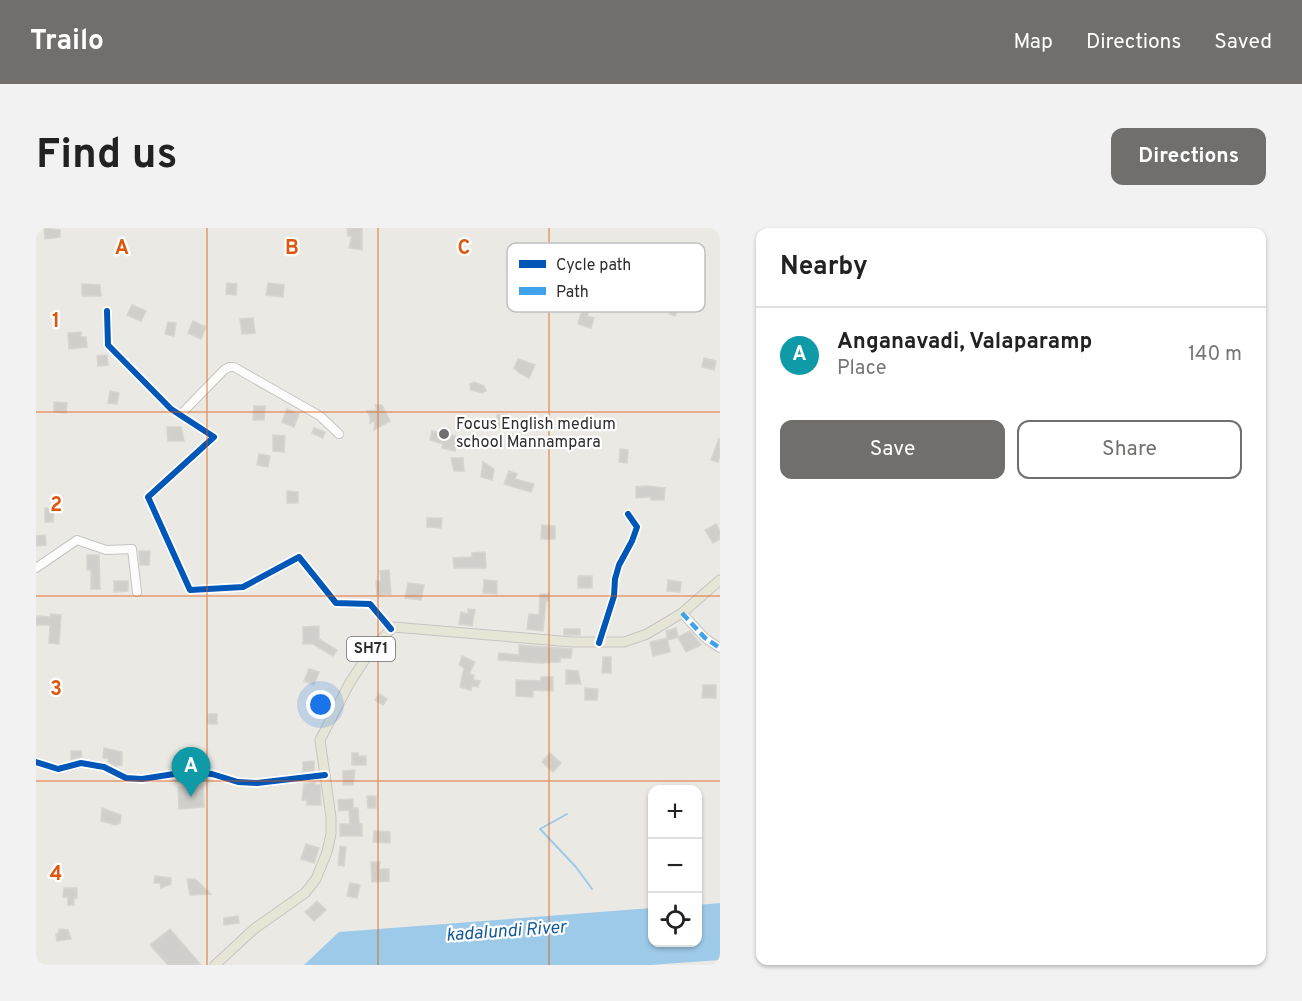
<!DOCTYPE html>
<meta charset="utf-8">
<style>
body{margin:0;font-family:Overpass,sans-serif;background:#f2f2f2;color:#222}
.controls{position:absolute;right:18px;bottom:18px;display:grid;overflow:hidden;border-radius:12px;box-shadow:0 2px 4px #0004}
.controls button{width:54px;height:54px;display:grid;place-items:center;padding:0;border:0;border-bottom:2px solid #e0e0e0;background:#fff;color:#222;font:30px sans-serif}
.you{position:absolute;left:285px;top:477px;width:21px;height:21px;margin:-15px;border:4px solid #fff;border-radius:50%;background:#1a73e8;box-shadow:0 0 0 9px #1a73e833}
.badge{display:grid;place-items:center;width:39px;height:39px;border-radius:50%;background:#706f6e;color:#fff;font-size:20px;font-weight:700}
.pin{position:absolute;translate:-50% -50px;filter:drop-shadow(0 2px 3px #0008)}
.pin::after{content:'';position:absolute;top:32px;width:21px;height:18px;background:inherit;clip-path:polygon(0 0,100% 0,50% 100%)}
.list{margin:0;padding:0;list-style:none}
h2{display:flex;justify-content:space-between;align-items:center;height:78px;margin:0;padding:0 24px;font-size:26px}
h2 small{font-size:20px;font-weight:400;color:#767676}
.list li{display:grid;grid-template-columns:39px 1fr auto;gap:18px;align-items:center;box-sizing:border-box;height:96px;padding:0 24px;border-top:2px solid #e0e0e0}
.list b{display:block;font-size:22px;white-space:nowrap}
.list p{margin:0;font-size:20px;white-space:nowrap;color:#767676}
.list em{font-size:20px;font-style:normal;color:#767676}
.actions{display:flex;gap:12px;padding:18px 24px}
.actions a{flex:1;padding:14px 0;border:2px solid #706f6e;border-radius:12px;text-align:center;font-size:21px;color:#706f6e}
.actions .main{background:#706f6e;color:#fff}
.icon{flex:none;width:33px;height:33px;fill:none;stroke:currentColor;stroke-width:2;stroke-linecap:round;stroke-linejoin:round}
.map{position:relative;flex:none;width:684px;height:737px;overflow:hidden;border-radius:12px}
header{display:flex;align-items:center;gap:36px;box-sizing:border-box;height:84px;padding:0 30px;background:#706f6e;color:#fff}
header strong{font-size:28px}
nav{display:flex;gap:33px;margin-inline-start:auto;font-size:21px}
.intro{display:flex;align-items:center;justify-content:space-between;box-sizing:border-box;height:144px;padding:0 36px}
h1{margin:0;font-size:42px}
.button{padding:15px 27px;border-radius:12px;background:#706f6e;color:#fff;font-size:21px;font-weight:700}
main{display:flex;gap:36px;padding:0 36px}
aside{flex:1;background:#fff;border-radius:12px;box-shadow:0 2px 4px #0004}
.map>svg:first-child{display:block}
.water{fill:#9dcae8}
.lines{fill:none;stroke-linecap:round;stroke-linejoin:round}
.stream{stroke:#9dcae8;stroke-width:2}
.building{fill:#d0cfcb;stroke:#d6d5d0;stroke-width:1.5}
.minor-casing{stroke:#c5c4c4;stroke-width:10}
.major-casing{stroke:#c6c5c4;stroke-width:11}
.minor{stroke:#fcfcfb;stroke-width:8}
.major{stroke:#e7e5d6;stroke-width:9}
.quiet{stroke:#3ea3eb;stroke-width:4.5;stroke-dasharray:9 4.5;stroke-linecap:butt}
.cycleway-casing{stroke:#fff;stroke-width:10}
.cycleway{stroke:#0057b8;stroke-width:6}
.grid{fill:none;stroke:#df570e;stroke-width:1.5;stroke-opacity:0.55}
.poi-dot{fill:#706f6e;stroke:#fff;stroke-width:2}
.labels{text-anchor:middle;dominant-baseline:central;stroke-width:4.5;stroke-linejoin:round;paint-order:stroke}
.shield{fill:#fff;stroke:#6d6d6d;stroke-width:1.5}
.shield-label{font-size:15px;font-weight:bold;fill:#2e2e2e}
.poi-label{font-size:16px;fill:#2e2e2e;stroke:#fff;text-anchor:start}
.water-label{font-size:18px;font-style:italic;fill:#145a9b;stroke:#fff}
.key{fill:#fff;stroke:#c0c0c0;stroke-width:1.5}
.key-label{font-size:16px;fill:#2e2e2e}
.grid-label{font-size:20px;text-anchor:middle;font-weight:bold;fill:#df570e;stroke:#fff;stroke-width:4.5;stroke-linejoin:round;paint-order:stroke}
</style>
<header>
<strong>Trailo</strong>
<nav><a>Map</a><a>Directions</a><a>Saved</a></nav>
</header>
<div class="intro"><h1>Find us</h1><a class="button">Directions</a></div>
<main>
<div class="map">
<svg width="684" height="737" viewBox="0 0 684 737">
<rect width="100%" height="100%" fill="#ebe9e4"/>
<path class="water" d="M684,675V732L614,737H268L303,704L616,680V714H662V677Z"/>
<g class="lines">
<path class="stream" d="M531,586L504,601L540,639L556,661"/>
</g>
<path class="building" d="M8,0L24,2V9L9,11Z
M311,0H326V22L313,20L316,8H312Z
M191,55L201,56L200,67L190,66Z
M232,55L248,57L247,69L230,67Z
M46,56L64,57L65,68H46Z
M637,76L643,79L639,88L633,86Z
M96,77L110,83L105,93L91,87Z
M546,82L553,84L551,88L558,90L555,100L542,96Z
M217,90L219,105L206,106L204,91Z
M157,93L170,99L165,111L152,105Z
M132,94L140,95L138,108L129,106Z
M45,104V109H50L51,119L33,121L32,105Z
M71,127L72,137L62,138L61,128Z
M668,130L680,133L678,142L666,139Z
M482,131L499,137L493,150L483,145L478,140Z
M438,154L448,158L450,163L446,165L435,162L434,156Z
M74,163L83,165L81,176L72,175Z
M18,174L31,175L30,185L18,184Z
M339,177H346L354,193L338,202L339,193L334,195V189L331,183L341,182Z
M218,178H229L228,192H217Z
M251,181L263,186L258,199L246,194Z
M461,187H472L473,200H462Z
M131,199H145L148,213H132Z
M278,200L289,204L287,210L276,205Z
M396,203L420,208L419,223L406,220L407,216L394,212Z
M237,207L249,208L248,224L237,223Z
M683,210L684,227L682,234L675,232Z
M584,221L592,222L591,235L583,234Z
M223,226L234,228L232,239L221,237Z
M415,230H427L428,243H418Z
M447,234L458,241L456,252L445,249Z
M473,243L481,246L479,251L498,256L495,264L468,256Z
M610,258L629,260L628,272H615V269L600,270V259Z
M251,263L262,264V275H251Z
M9,280L18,281L17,294H9Z
M391,290H406L405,300L391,299Z
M680,296L684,303V311L677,315L669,302Z
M506,297L519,298V311H505Z
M9,307L10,317L1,318L0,308Z
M103,323H114L113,337H104Z
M449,324L450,340H418L417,330L436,329V325Z
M51,327H63L64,361H55V342H51Z
M353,342L355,366L341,367L340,353H345L344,343Z
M542,348H556V360H542Z
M448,352L461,353V366L447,365Z
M632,352L645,354L644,364L631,363Z
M78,353H92V363L78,364Z
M372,355L388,357L385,372L369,370Z
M504,366H513L512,373L510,372L507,403L491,401L493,386L503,387Z
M432,381L439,382L436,398L423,396L425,384L432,386Z
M15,386L25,387L23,416L13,415L14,397H0V388L14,389Z
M283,398V411L301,422L297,428L277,416H267V399Z
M640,400L642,409L632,412L630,403Z
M528,401H544V407H528Z
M654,403L665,417L650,424L642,409Z
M631,410L634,424L617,428L614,414Z
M483,417L536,421L535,430H524V434L505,435L462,432L463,425L483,427Z
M426,428L439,434L433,446L438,447L437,452L444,453L442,459L436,458L435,462L424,459L428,440L423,437Z
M567,429H575V445H566Z
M273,441L283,444L278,457L268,453Z
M530,442L542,443L545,456H530Z
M505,449H517V463L497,462V469L480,468V452L505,453Z
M667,457H680V470H666Z
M549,460L562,461L561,472H549Z
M343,466L351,471L347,477L339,472Z
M172,486H181V496H172Z
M68,520L86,524V537L79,538L72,534V530H67Z
M35,523H45L46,529L35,531Z
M316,525H322V528H330V537H316Z
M514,525L525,535L517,544L506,534Z
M278,533V542L267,544V534Z
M319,542L317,557H307V543Z
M160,553L161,558L167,557L168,579L143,581L142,559H147V554Z
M279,554V557H284L285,577H271V572H266L268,556Z
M331,568H340V580H332Z
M317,571V580H322L323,596H326V608H304V596H314L313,582L303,583L302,572Z
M66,580L85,587L84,595L80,597L65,593Z
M338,603L354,604V615L337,614Z
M270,616L283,620L278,635L265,631Z
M304,618L310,619L308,638L302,637Z
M335,634H344L343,641H353V653L336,654Z
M119,648L135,650V656L125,660L124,655H118Z
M151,651H159L175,666L154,667Z
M314,655L324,657L321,670L311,668Z
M28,660H41V670H38V677H32V669H27Z
M281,673L290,682L278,693L269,684Z
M202,688L203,695L188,697V690Z
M23,701L32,702L35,711L21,713L20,706L23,705Z
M134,701L165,737H132L114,717Z"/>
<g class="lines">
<defs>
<path id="minor" d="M71,83L72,117L135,181L178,209L112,269L154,362L207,359L263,329L300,375L334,376L355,401
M144,187L188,142L193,139H198L284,188L303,206
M0,340L41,312L70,322L96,321L101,364
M646,385L669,410L684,420
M563,415L578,368L579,351L583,337L596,313L601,299L592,286
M0,534L22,541L45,535L68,539L90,550L106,551L151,544L176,546L202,554L221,555L289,547"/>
<path id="major" d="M179,737L218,701L269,665L280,651L291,624L295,606V589L284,512L313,456L335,422L357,399L536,414H588L611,406L646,385L684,352"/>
</defs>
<use href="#minor" class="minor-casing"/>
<use href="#major" class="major-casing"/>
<use href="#minor" class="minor"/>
<use href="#major" class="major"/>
<path class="quiet" d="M646,385L669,410L684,420"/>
<defs>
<path id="cycleway" d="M71,83L72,117L135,181L178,209L112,269L154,362L207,359L263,329L300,375L334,376L355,401
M563,415L578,368L579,351L583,337L596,313L601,299L592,286
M0,534L22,541L45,535L68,539L90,550L106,551L151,544L176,546L202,554L221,555L289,547"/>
</defs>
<use href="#cycleway" class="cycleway-casing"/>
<use href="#cycleway" class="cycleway"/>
</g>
<path class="grid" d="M171,0V737M342,0V737M513,0V737M0,184H684M0,368H684M0,553H684"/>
<circle class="poi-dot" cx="408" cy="206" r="6"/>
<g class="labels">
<rect class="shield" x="311" y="409" width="48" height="24" rx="4.5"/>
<g class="shield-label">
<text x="335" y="421">SH71</text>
</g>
<g class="poi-label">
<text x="420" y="197">Focus English medium<tspan x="420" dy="18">school Mannampara</tspan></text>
</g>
<g class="water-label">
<text transform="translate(470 704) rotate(-4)">kadalundi River</text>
</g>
</g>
<rect x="471" y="15" width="198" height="69" rx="9" class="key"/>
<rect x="483" y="32" width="27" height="8" fill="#0057b8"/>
<rect x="483" y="59" width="27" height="8" fill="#3ea3eb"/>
<g class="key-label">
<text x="520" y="42">Cycle path</text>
<text x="520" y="69">Path</text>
</g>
<g class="grid-label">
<text x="86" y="26">A</text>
<text x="256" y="26">B</text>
<text x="428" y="26">C</text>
<text x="20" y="99">1</text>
<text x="20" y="283">2</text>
<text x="20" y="467">3</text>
<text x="20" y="652">4</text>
</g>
</svg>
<div class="controls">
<button>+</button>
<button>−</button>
<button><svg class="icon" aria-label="locate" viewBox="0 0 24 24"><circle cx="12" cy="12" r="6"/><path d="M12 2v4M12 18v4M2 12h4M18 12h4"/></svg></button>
</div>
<div class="you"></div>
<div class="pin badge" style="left:155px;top:569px;background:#0f9aa8">A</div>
</div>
<aside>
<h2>Nearby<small></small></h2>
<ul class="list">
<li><span class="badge" style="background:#0f9aa8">A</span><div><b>Anganavadi, Valaparamp</b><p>Place</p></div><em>140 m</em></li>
</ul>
<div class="actions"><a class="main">Save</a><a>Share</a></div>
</aside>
</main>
